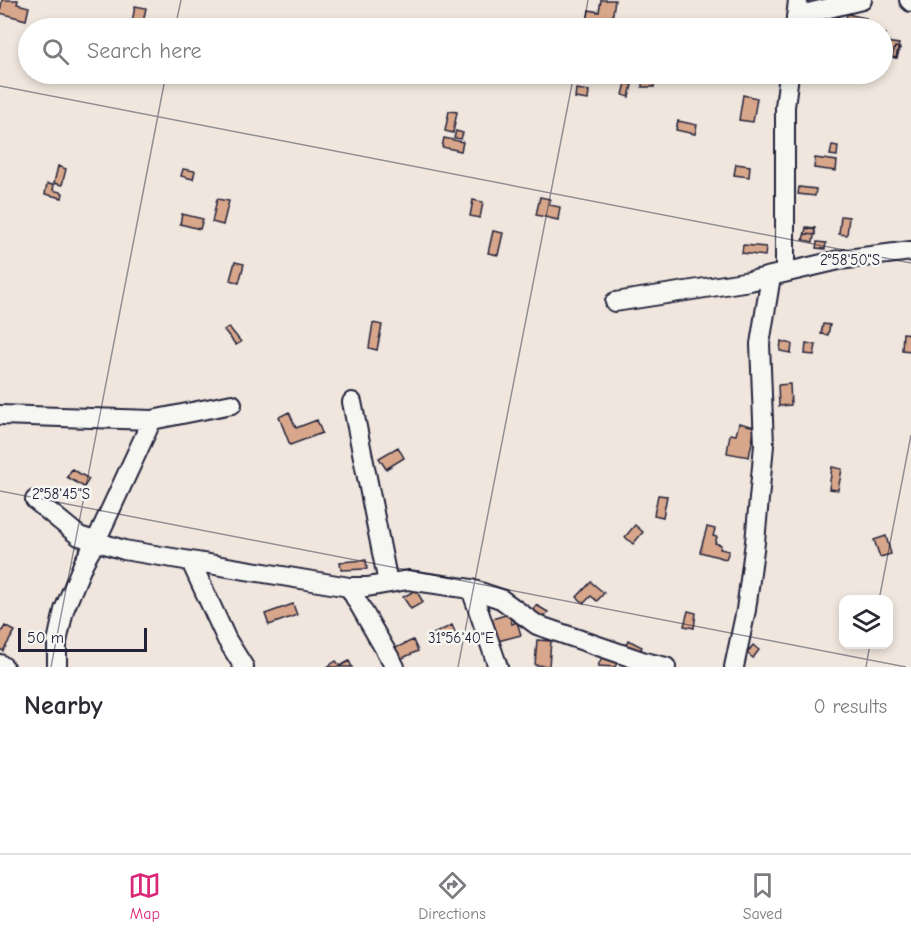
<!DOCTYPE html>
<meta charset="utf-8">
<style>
body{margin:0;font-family:"Comic Neue",sans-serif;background:#f2f2f3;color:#2b2b33}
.controls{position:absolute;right:18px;bottom:18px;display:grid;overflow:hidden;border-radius:12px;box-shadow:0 3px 9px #0003}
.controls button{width:54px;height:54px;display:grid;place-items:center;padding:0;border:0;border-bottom:2px solid #e1e1e2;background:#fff;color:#2b2b33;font:30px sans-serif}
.scale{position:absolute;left:18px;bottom:15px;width:129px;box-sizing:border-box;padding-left:6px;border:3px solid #22223b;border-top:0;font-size:16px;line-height:21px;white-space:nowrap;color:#22223b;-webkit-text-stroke:4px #f6f6f2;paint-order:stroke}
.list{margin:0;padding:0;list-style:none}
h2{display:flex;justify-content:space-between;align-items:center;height:78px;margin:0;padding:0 24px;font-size:26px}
h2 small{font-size:20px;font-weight:400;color:#7c7c81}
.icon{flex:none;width:33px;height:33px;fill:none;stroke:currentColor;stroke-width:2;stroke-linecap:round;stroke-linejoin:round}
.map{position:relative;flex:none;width:911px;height:667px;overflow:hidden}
.search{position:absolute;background:#fff;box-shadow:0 3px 9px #0003;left:18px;right:18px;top:18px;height:66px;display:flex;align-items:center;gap:15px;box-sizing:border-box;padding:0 21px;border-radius:33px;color:#7c7c81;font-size:22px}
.sheet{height:186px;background:#fff}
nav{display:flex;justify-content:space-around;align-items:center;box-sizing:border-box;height:84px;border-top:2px solid #e1e1e2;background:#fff;font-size:16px;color:#7c7c81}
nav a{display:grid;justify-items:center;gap:3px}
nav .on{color:#db2777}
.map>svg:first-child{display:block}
.building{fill:#d8a78b;stroke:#22223b;stroke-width:1.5}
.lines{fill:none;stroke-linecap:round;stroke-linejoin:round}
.minor-casing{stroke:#22223b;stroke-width:22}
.minor{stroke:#f6f6f2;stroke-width:18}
.ticks{fill:none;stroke:#22223b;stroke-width:1.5;stroke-opacity:0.45}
.ticks-label{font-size:15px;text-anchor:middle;fill:#22223b;stroke:#f6f6f2;stroke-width:5;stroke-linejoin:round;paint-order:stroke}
</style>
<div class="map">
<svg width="911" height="667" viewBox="0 0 911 667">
<rect width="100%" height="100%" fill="#f0e6dd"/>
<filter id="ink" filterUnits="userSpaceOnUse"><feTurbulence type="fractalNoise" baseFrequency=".0167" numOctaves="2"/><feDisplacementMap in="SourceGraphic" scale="12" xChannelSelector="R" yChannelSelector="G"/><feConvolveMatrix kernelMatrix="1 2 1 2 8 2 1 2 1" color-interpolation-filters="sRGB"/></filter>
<g filter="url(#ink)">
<path class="building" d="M2,0H18L17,4L29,7L26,20L0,13Z
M601,0H615L611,26L587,23L589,10L599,12Z
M135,6L146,8L142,28H131Z
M847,14L866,18L865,27L845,23Z
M836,17L842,19L840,28H834Z
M836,22L844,23L843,28H834Z
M882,33L886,34L885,42L899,44L896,58L882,55Z
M895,47L900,48L897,58L892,57Z
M642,74H654V87H642Z
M626,83L632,85L629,97L623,95Z
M576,89L589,91L588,100L575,98Z
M743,95L757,98L753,122L739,120Z
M449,111L457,112L453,133L445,131Z
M678,121L697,125L695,134L676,130Z
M456,131L463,133L461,139L454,138Z
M444,138L463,142L461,151L442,147Z
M832,145L838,146L837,156L830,155Z
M815,158L837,161L836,171L814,168Z
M736,164L750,166L749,177L734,175Z
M58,166L66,169L62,185L54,183Z
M183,169L195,171L193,179L181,176Z
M47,184L54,185L53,190L63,193L62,198L45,194Z
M799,187L816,189L815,196L798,194Z
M540,197L550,199L549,205L560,207L558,220L536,215Z
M217,199L229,201L223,225L212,222Z
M473,200L483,202L480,218L470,216Z
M182,214L203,219L200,229L180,224Z
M841,216L849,217L847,235L839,234Z
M806,227L815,228V235L805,234Z
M806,228L815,230L813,242L803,240Z
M493,231L503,233L498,255L488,253Z
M817,242L826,243L825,249L816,248Z
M743,245L766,247L765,256L742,253Z
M235,262L244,264L239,283L230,280Z
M373,323L382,325L377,350L369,348Z
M823,324L830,325L828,335L821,334Z
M229,327L241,342L236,345L224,330Z
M903,333L911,334V351L902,350Z
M781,341L792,344L791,353L780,351Z
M806,343L816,345L814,355L805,354Z
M790,384L791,405L779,406L778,385Z
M289,412L296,428L317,420L322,433L290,445L279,417Z
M739,423L755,427L749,457L727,453L730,434L736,435Z
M398,447L404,458L386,469L379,458Z
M832,467L842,469L838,490L829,489Z
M72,469L89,479L84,487L67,477Z
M658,495L667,496L663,517L654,515Z
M635,525L643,532L633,544L625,537Z
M707,527L715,529L713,536L717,537L715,543L721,545L720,549L729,551L726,559L700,552Z
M886,536L891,554L880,557L874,540Z
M366,560L367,569L341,570L340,562Z
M591,582L604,593L597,601L591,596L584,603L577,597Z
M416,590L423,602L411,609L403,597Z
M293,604L297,615L269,625L265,614Z
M536,605L548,612L542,620L531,612Z
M688,611L696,613L694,628L684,626Z
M509,614L512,624L517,622L521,635L498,641L492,619Z
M452,625L456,634L435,643L431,635Z
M5,626L15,631L3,651L0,649V634Z
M413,640L418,651L398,660L393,649Z
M537,640L551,641L549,666L535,665Z
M628,640L642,647L637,656L624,649Z
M753,645L759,650L753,658L747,653Z
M602,657L617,663L615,667L598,666Z
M336,661L340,666L349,661L352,667H327Z"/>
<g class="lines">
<defs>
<path id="minor" d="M909,0L911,2
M796,16L862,0
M795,28L798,0
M785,272V107L789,74
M615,302L750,281L839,260L911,251
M352,402L388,583
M0,415L152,420L232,404
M35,500L79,536L124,550L349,587H367L408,580L471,589L501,599L537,625L645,662L666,667
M191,562L227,640L244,667
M349,587L395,667
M471,589L498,667
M0,664L4,667
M57,667V642L64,610L84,562L96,541L152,420
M734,667L746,610L755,542L764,445L760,344L771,276"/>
</defs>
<use href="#minor" class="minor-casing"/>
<use href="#minor" class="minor"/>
</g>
</g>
<path class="ticks" d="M175,28L181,0M583,28L588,0M0,86L911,263M0,491L906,667M879,600L911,435M51,667L166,74M458,667L574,74M866,667L870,644"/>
<g class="ticks-label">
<text x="850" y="265">2°58'50"S</text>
<text x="61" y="499">2°58'45"S</text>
<text x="461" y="643">31°56'40"E</text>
</g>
</svg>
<div class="controls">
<button><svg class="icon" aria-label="layers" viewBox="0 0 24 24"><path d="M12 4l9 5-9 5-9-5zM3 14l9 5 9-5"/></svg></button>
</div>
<div class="scale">50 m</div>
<div class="search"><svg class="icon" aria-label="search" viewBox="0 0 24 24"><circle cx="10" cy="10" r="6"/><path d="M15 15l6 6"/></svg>Search here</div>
</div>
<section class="sheet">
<h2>Nearby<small>0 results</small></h2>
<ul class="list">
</ul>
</section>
<nav>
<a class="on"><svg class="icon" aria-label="map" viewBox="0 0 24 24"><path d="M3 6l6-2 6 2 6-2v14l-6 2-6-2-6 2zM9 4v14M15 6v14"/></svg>Map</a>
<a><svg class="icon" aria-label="directions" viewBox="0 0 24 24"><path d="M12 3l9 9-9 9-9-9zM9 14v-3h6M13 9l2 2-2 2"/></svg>Directions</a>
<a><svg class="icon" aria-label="saved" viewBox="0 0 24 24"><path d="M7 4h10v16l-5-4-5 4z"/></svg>Saved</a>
</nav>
